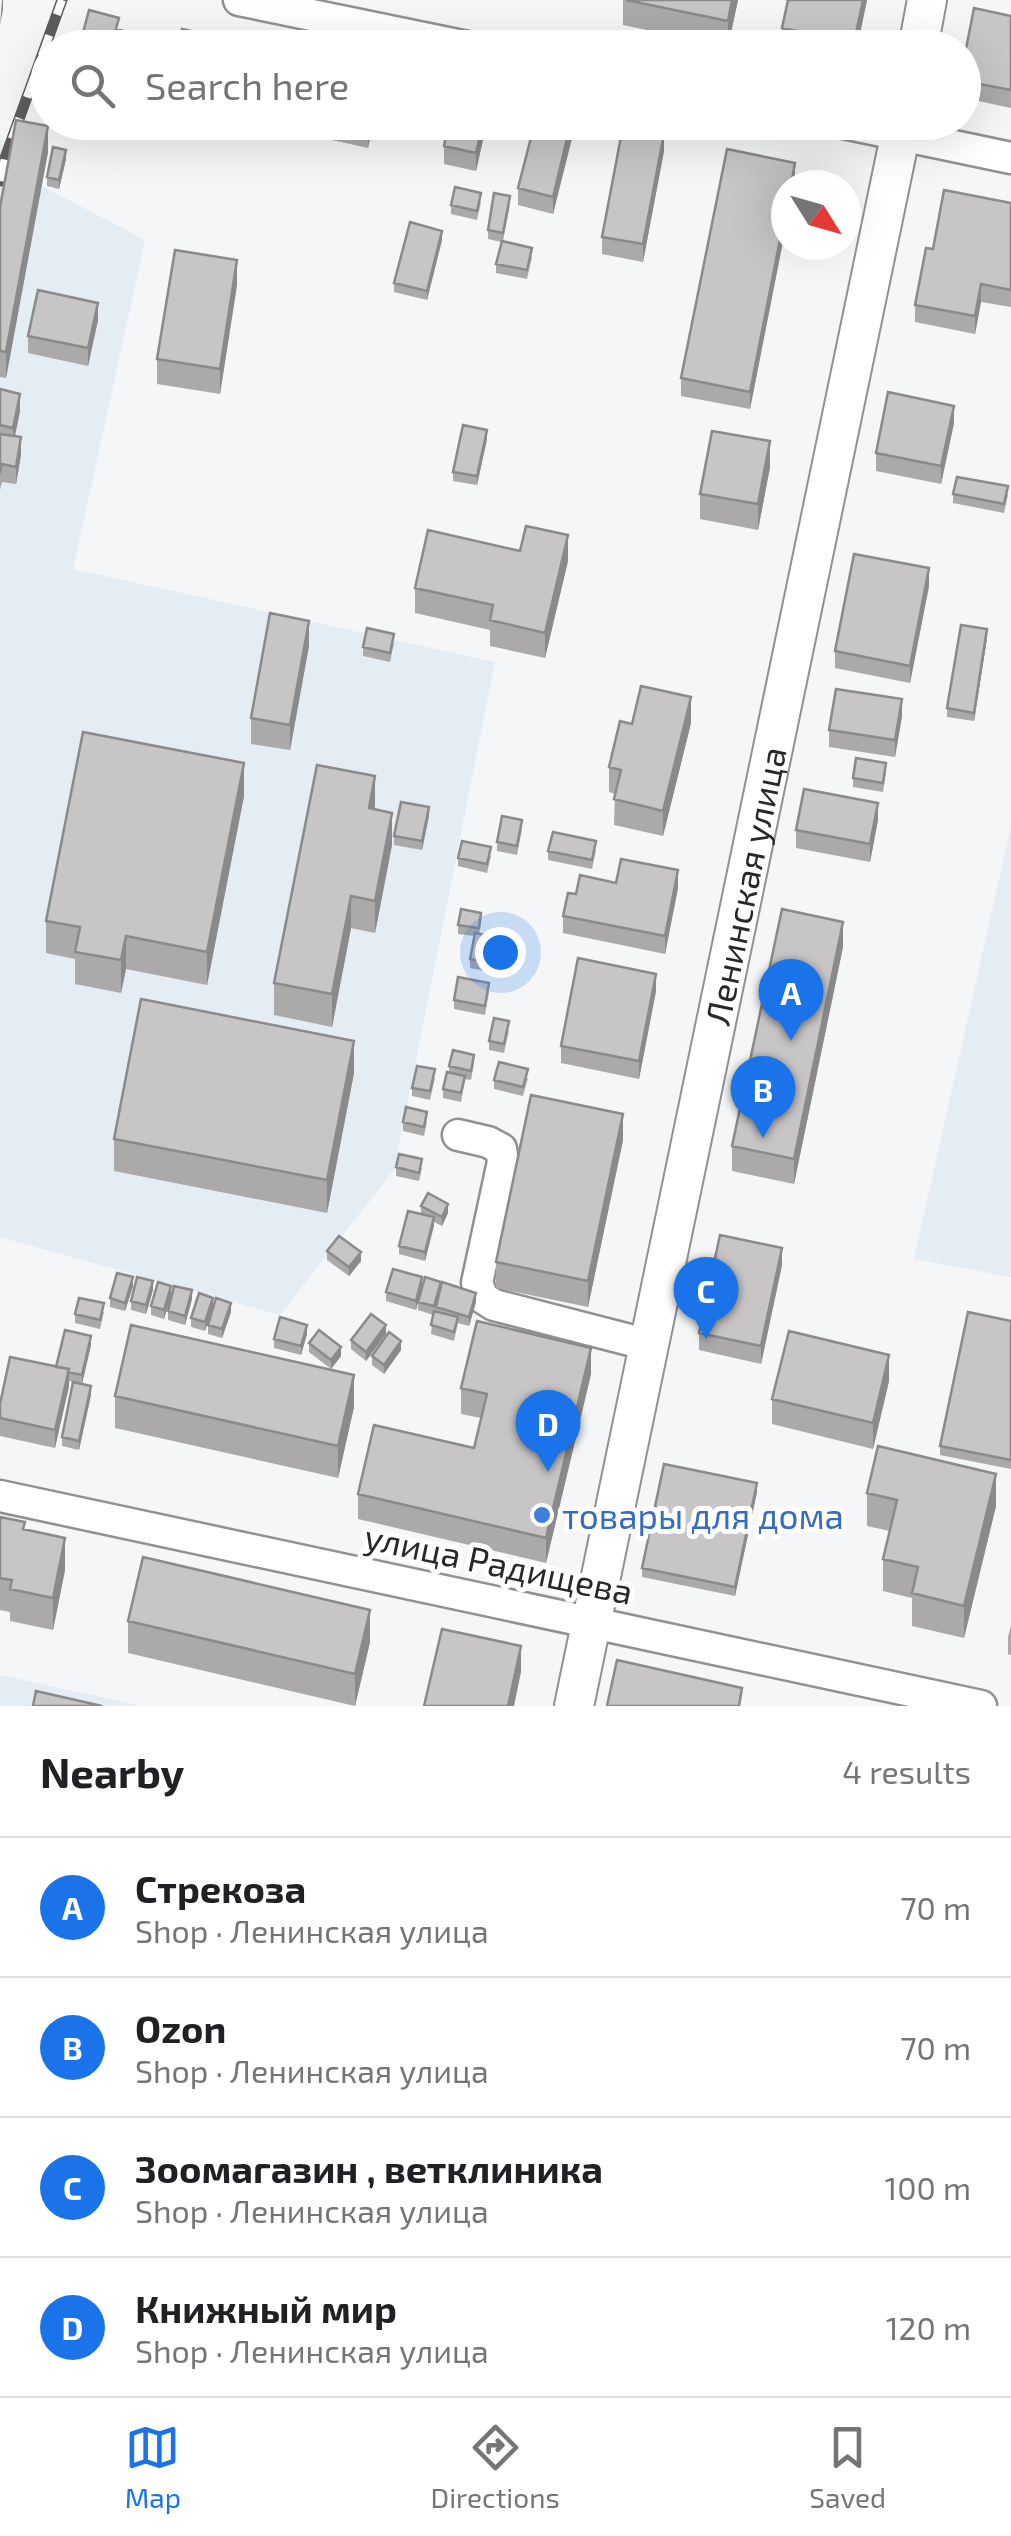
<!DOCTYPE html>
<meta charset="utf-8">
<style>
body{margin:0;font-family:"Exo 2",sans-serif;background:#f2f2f2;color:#202124}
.compass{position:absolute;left:771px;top:170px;width:90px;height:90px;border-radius:50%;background:#fff;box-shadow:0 10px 40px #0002;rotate:127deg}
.you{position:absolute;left:500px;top:952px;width:35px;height:35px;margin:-25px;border:8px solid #fff;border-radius:50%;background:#1a73e8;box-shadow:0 0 0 15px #1a73e833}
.badge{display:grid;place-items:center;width:65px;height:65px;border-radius:50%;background:#1a73e8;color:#fff;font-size:32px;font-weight:700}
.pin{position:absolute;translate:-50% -82px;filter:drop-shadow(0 2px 5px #0008)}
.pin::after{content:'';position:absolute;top:52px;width:35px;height:30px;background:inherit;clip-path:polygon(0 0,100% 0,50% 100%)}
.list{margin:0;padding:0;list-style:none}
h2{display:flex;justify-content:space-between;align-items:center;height:130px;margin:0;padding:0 40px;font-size:42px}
h2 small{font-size:32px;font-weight:400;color:#757577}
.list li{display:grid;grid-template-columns:65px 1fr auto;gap:30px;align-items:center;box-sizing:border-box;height:140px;padding:0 40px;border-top:2px solid #e0e0e0}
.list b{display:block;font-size:38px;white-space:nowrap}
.list p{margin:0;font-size:32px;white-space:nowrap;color:#757577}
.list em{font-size:32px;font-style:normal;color:#757577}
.icon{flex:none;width:55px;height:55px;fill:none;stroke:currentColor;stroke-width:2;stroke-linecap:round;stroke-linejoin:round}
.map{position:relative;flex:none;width:1011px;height:1706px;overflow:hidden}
.search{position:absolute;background:#fff;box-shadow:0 10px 40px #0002;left:30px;right:30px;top:30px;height:110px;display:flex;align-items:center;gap:25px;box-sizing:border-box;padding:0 35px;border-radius:55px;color:#757577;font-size:38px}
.sheet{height:690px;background:#fff}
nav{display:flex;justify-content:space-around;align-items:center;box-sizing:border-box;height:140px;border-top:2px solid #e0e0e0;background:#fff;font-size:28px;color:#757577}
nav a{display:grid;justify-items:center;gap:5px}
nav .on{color:#1a73e8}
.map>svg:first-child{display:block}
.built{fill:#e4ecf4}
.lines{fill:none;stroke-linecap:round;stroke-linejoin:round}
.minor-casing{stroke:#8f9193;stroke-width:35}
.major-casing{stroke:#8f9193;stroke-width:42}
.minor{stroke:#fff;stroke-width:30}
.major{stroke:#fff;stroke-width:38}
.rail-casing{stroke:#5b5c5d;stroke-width:11}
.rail{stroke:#fff;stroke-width:8;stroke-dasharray:22;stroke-linecap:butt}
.wall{fill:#aba9aa}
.shaded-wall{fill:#8b8a8b}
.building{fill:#c7c5c6;stroke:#8b8a8b;stroke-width:2.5}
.shop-dot{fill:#3f7fe0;stroke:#fff;stroke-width:4}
.labels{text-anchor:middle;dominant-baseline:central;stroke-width:10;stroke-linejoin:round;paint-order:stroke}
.street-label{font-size:35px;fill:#272828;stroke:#fff}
.shop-label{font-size:35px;fill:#366cbe;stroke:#fff;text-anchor:start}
</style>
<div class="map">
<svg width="1011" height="1706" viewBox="0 0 1011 1706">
<rect width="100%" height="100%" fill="#f4f6f8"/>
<path class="built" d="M0,139L48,152L42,186L145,240L73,569L495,662L394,1170L280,1315L0,1237Z
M1011,826V1277L914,1259Z
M0,1675L142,1706H0Z"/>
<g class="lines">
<defs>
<path id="minor" d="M239,0L472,48
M839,122L1011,158
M458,1135L488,1142L501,1149L503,1162L477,1283L483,1298L494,1305L649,1345
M0,1496L981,1706"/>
<g id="major">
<path d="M918,48L927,0"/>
<path id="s1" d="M574,1706L903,122"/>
</g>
</defs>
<use href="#minor" class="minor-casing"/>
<use href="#major" class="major-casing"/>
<use href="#minor" class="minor"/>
<use href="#major" class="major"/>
<defs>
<path id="rail" d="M0,181L5,158L62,0"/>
</defs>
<use href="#rail" class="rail-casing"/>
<use href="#rail" class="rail"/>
</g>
<path class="wall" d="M623,0H738L728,47L623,25Z
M784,0H867L857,48H792L782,45V28L788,1Z
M1011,16V108L964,98V59Z
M323,122H373L368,148L323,138Z
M401,122H428L426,132L401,127Z
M449,122H487L476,171L444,164V146Z
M573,122V134L553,214L518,205V188Z
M727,149L795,163L794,185H786V226L750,409L681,396V378Z
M664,151L643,262L602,254V237Z
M48,152L6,378L0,377V207Z
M66,159L59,189L47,186V177Z
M481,202L477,220L451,214V205Z
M1011,203V307L981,302L975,334L915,322V305L933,249Z
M510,205L503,241L532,257L527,279L496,273V264L501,242L488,239V230Z
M442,240L427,300L394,292V283Z
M237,285L220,394L157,384V359Z
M98,320L88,366L28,353V336Z
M0,389L20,411L15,436L21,455L16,484L2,482L0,490Z
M954,423L941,484L876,471V453Z
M487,439L477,485L453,481V472Z
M770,467L758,530L700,519V494Z
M953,494L1008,495L1004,513L953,503Z
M520,551L568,561L545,658L490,646V630L415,613V588Z
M929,586L910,683L835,668V651Z
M987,638L974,721L947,717V708Z
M394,643L390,662L363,656V647Z
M309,646L290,750L251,744V718Z
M902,716L895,757L829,747V730Z
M691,723L663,836L614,825L615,794L609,792V767L632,724Z
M886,772L883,792L853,787V778Z
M244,796L207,985L126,969L121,993L75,984V959L46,953V921Z
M375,809L392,845L375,933L351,928L332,1027L274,1015V983Z
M429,816L422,850L394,845V836Z
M878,820L870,862L796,848V830Z
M522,829L517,855L497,851V842Z
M596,850L592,869L548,860V851Z
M491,856L487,873L458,866V858Z
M616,883L678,888L665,954L563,933V916L576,894Z
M481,922L479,934L496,946L490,972L470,968V959L475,936L458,934V925Z
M843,947L794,1184L732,1171V1146Z
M656,991L639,1079L561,1063V1046Z
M489,992L485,1015L454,1009V1000Z
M509,1030L504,1053L489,1050V1041Z
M474,1063L471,1080L465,1079L461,1102L443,1098V1089L449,1072V1066Z
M354,1073L327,1213L114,1171V1139Z
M435,1078L430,1100L412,1096V1088Z
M528,1078L523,1096L494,1089V1080Z
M427,1121L424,1136L403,1131V1122Z
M623,1140L588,1307L496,1288V1262Z
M396,1167L422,1168L419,1181L396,1176Z
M421,1206L448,1213L442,1226L434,1222L425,1261L399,1254V1246L421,1214Z
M327,1251L361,1261L349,1276L327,1260Z
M782,1265L761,1364L699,1350V1333Z
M422,1285L416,1310L386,1301V1292Z
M133,1286L125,1311L110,1307V1298Z
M441,1289L476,1302L469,1326L458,1323L454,1341L431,1334L433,1315L418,1310V1302Z
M153,1290L146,1314L131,1310V1301Z
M171,1295L164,1319L151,1315V1306Z
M213,1298L205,1331L191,1327V1318Z
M192,1299L185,1325L168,1320V1311Z
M104,1312L100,1329L75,1323V1314Z
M231,1312L222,1338L208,1334V1325Z
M1011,1321V1469L940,1455V1446Z
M307,1334L301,1355L274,1348V1339Z
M386,1334L366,1361L351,1349V1340Z
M309,1343L341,1356L331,1369L309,1352Z
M91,1345L82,1384L91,1395L79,1450L62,1446V1437L73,1382L69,1381L55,1448L0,1436V1404Z
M401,1350L384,1374L372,1365V1356Z
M591,1374L546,1563L358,1519V1494L474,1448L481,1418L461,1414V1388Z
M889,1381L873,1449L772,1424V1399Z
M115,1396L354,1407L338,1478L115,1428Z
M757,1492L735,1596L642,1577V1568Z
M867,1493L996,1506L964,1638L912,1626V1598L883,1591V1559L890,1531L867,1526Z
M0,1517L25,1530L65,1570L53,1630L10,1621V1612L0,1610Z
M128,1621L370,1642L355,1706L128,1653Z
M1011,1625V1655L1008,1654V1637Z"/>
<path class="shaded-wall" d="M2,0H3V10L0,25Z
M732,0H738L728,47V21Z
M863,0H867L857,48H854Z
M369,122H373L368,148V130Z
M483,122H487L476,171V153Z
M571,122H573V134L553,214V197Z
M48,126V152L6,378V352Z
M664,134V151L643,262V244Z
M66,150V159L59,189V180Z
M795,163V180L794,185H791Z
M786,209V226L750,409V392Z
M442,231V240L427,300V291Z
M237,260V285L220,394V369Z
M981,284V302L975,334V316Z
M98,303V320L88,366V348Z
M20,394V411L13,445V428Z
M954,406V423L941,484V466Z
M487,430V439L477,485V476Z
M21,437V455L16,484V467Z
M770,441V467L758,530V504Z
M568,535V561L545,658V633Z
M929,568V586L910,683V666Z
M309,621V646L290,750V725Z
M987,629V638L974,721V713Z
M691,697V723L663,836V811Z
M902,699V716L895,757V740Z
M244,763V796L207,985V952Z
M375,776V808L369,841V808Z
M878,803V820L870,862V844Z
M429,807V816L422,850V841Z
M392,813V845L375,933V901Z
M678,870V888L665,954V936Z
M351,896V928L332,1027V994Z
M843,922V947L794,1184V1159Z
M126,936V969L121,993V960Z
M656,974V991L639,1079V1061Z
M354,1041V1073L327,1213V1180Z
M623,1114V1140L588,1307V1281Z
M448,1204V1213L442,1226V1217Z
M434,1217V1226L425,1261V1252Z
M782,1248V1265L761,1364V1346Z
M361,1252V1261L349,1276V1267Z
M133,1277V1286L125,1311V1303Z
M422,1277V1285L416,1310V1301Z
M153,1281V1290L146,1314V1305Z
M171,1286V1295L164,1319V1310Z
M192,1290V1299L185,1325V1316Z
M476,1293V1302L469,1326V1317Z
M213,1298V1306L205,1331V1322Z
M231,1303V1312L222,1338V1329Z
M307,1325V1334L301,1355V1346Z
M386,1325V1334L366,1361V1352Z
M91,1336V1345L82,1384V1375Z
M401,1341V1350L384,1374V1365Z
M341,1347V1356L331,1369V1360Z
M591,1348V1374L546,1563V1538Z
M889,1355V1381L873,1449V1423Z
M69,1369V1387L55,1448V1430Z
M354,1375V1407L338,1478V1446Z
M91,1386V1395L79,1450V1441Z
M996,1474V1506L964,1638V1606Z
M757,1483V1492L735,1596V1587Z
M65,1538V1570L53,1630V1598Z
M370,1610V1642L355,1706V1674Z
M521,1646V1672L514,1706H508Z"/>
<path class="building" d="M626,0H732L728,21Z
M788,0H863L854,43L782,28Z
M974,8L1011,16V90L964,81V59Z
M89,10L119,18L116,29L130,33L129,38L137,40L135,48H79Z
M182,29L214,36L212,48H178Z
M16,120L48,126L6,352L0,351V207Z
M331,122H369L368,130Z
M449,122H483L476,153L444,146Z
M535,122H571L553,197L518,188Z
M623,126L664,134L643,244L602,237Z
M53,147L66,150L59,180L47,177Z
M727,149L795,163L791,185H786V209L750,392L681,378Z
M455,187L481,193L477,211L451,205Z
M944,190L1011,203V290L981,284L975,316L915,305L926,248L933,249Z
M494,193L510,196L503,233L488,230Z
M410,222L442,231L427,291L394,283Z
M502,241L532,248L527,270L496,264Z
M175,250L237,260L220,369L157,359Z
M38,290L98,303L88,348L28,336Z
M0,389L20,394L13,428L0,425Z
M888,392L954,406L941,466L876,453Z
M463,425L487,430L477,476L453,472Z
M712,431L770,441L758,504L700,494Z
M0,434L21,437L16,467L2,464L0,473Z
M957,477L1008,486L1004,504L953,494Z
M526,526L568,535L545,633L490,620L493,605L415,588L428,530L520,551Z
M854,554L929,568L910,666L835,651Z
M270,613L309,621L290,725L251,718Z
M961,625L987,629L974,713L947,708Z
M367,628L394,634L390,653L363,647Z
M641,686L691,697L663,811L614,799L621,770L609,767L620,721L632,724Z
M836,689L902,699L895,740L829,730Z
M83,732L244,763L207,952L126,936L121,960L75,952L80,927L46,921Z
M856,758L886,763L883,783L853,778Z
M317,765L375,776L369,808L392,813L375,901L351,896L332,994L274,983Z
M804,789L878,803L870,844L796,830Z
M401,802L429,807L422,841L394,836Z
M502,816L522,820L517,846L497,842Z
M553,832L596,841L592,860L548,851Z
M462,841L491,847L487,864L458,858Z
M621,859L678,870L665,936L563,916L568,893L576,894L580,875L616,883Z
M461,909L481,913L479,928L458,925Z
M782,909L843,922L794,1159L732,1146Z
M475,933L496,937L490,963L470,959Z
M578,958L656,974L639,1061L561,1046Z
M458,977L489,983L485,1006L454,1000Z
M141,999L354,1041L327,1180L114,1139Z
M494,1018L509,1021L504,1044L489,1041Z
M453,1050L474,1055L471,1071L449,1066Z
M499,1062L528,1069L523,1087L494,1080Z
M417,1066L435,1069L430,1091L412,1088Z
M447,1072L465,1076L461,1093L443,1089Z
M531,1095L623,1114L588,1281L496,1262Z
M406,1107L427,1112L424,1127L403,1122Z
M399,1154L422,1159L419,1173L396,1167Z
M428,1193L448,1204L442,1217L421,1206Z
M408,1211L434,1217L425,1252L399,1246Z
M720,1235L782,1248L761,1346L699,1333Z
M339,1236L361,1252L349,1267L327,1251Z
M393,1269L422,1277L416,1301L386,1292Z
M117,1273L133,1277L125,1303L110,1298Z
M137,1277L153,1281L146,1305L131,1301Z
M425,1277L441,1282L434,1306L418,1302Z
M158,1282L171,1286L164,1310L151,1306Z
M442,1282L476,1293L469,1317L436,1307Z
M174,1286L192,1290L185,1316L168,1311Z
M199,1293L213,1298L205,1322L191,1318Z
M79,1298L104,1303L100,1320L75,1314Z
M216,1298L231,1303L222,1329L208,1325Z
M434,1311L458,1317L454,1332L431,1325Z
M968,1312L1011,1321V1460L940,1446Z
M371,1314L386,1325L366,1352L351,1340Z
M280,1317L307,1325L301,1346L274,1339Z
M477,1321L591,1348L546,1538L358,1494L374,1425L474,1448L487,1394L461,1388Z
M131,1325L354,1375L338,1446L115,1396Z
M65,1330L91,1336L82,1375L68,1372L69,1369L56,1367Z
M319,1330L341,1347L331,1360L309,1343Z
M789,1331L889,1355L873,1423L772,1399Z
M389,1332L401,1341L384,1365L372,1356Z
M10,1357L69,1369L55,1430L0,1418V1404Z
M73,1382L91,1386L79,1441L62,1437Z
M878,1446L996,1474L964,1606L912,1593L918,1567L883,1559L897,1500L867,1493Z
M664,1464L757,1483L735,1587L642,1568Z
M0,1517L25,1522L23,1529L65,1538L53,1598L10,1589L12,1580L0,1578Z
M143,1557L370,1610L355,1674L128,1621Z
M442,1629L521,1646L508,1706H424Z
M617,1660L742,1688L739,1706H607Z
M36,1691L102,1706H33Z"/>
<circle class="shop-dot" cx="542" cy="1515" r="10"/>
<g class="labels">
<g class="street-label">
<text stroke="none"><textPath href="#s1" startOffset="838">Ленинская улица</textPath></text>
<text transform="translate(499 1563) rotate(12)">улица Радищева</text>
</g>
<g class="shop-label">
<text x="562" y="1515">товары для дома</text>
</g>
</g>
</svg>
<svg class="compass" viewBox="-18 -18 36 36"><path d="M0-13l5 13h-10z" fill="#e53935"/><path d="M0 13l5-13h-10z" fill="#757577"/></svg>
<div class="you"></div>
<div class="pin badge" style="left:791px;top:1041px">A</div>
<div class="pin badge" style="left:763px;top:1138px">B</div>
<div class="pin badge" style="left:706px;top:1339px">C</div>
<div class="pin badge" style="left:548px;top:1472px">D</div>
<div class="search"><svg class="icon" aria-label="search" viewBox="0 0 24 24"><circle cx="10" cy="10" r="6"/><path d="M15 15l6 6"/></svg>Search here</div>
</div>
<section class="sheet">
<h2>Nearby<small>4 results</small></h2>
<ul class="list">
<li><span class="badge">A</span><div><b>Стрекоза</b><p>Shop · Ленинская улица</p></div><em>70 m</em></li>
<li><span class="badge">B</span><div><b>Ozon</b><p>Shop · Ленинская улица</p></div><em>70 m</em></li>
<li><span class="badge">C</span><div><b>Зоомагазин , ветклиника</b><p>Shop · Ленинская улица</p></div><em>100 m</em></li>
<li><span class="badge">D</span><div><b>Книжный мир</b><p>Shop · Ленинская улица</p></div><em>120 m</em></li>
</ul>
</section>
<nav>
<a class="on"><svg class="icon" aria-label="map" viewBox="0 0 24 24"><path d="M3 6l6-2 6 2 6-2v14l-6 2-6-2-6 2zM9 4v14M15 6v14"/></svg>Map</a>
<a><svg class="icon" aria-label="directions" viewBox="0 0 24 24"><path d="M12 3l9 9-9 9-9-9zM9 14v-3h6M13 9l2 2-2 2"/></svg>Directions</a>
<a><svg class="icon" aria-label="saved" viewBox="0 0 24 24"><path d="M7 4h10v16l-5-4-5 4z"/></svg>Saved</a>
</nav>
